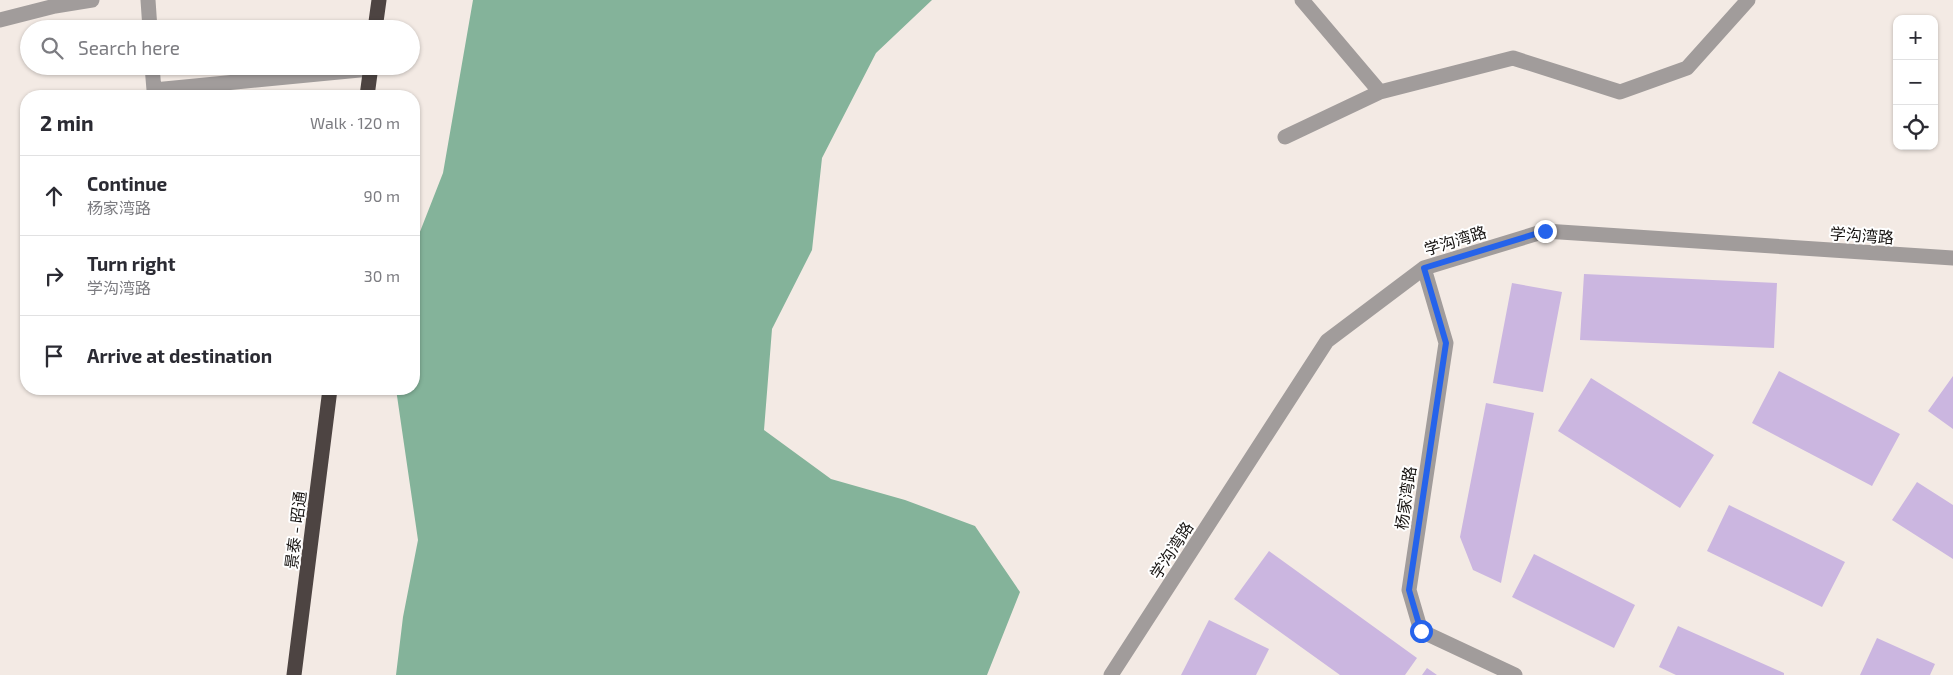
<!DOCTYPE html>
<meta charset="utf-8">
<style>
body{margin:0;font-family:"Exo 2","Noto Sans SC",sans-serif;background:#f2f2f3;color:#2b2b33}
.controls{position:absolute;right:15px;top:15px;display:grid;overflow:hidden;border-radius:10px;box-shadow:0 1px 4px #0004}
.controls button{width:45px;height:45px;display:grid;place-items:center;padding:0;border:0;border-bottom:1px solid #e1e1e2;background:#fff;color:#2b2b33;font:25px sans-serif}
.stop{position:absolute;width:15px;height:15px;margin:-11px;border:4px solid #2563eb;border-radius:50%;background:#fff}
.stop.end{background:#2563eb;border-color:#fff;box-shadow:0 1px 5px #0008}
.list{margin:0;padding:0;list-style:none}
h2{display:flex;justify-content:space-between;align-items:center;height:65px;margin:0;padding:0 20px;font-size:21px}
h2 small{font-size:16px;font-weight:400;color:#7c7c81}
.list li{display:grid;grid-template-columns:32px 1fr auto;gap:15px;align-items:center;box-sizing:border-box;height:80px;padding:0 20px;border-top:1px solid #e1e1e2}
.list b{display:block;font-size:19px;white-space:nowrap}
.list p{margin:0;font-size:16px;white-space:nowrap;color:#7c7c81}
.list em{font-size:16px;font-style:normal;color:#7c7c81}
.icon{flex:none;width:28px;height:28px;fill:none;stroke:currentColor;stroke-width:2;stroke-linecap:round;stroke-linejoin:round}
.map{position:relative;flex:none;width:1953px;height:675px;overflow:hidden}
.search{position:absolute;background:#fff;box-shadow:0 1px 4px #0004;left:20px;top:20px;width:400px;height:55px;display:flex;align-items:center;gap:12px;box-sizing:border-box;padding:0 18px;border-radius:28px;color:#7c7c81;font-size:19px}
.panel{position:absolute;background:#fff;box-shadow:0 1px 4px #0004;left:20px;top:90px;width:400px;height:305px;border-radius:20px}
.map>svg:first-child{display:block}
.forest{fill:#84b39a}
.building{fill:#cbb6e0}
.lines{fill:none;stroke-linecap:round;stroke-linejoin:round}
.minor{stroke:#a19c9b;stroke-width:15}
.highway{stroke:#4d4442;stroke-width:15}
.route{stroke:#2563eb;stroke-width:6}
.labels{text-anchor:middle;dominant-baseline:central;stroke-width:4;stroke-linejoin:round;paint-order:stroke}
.street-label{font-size:16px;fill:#171412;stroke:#fff}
</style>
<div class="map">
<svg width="1953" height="675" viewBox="0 0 1953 675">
<rect width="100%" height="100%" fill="#f3eae4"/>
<path class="forest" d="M473,0H932L876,53L822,158L812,250L772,329L764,430L831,479L905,500L975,526L1020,592L987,675H396L403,617L418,540L396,389H414V247L443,173Z"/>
<path class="building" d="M1584,274L1777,283L1774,348L1580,340Z
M1512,283L1562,292L1543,392L1493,383Z
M1779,371L1900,434L1872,486L1752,423Z
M1953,376V429L1928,411Z
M1591,378L1714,455L1680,508L1558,431Z
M1486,403L1534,413L1501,583L1473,570L1460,537Z
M1917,482L1953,505V559L1892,520Z
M1729,505L1845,562L1822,607L1707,551Z
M1269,551L1417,658L1405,675H1340L1234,599Z
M1534,554L1635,605L1614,648L1512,597Z
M1209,620L1269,649L1256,675H1181Z
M1678,626L1784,673V675H1676L1659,667Z
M1877,638L1935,664L1930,675H1860Z
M1427,668L1437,675H1422Z"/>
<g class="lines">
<path class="minor" d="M148,0L150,29
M1302,0L1380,92
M0,20L55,6L92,0
M152,66L154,90L370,69
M1285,137L1380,92L1513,58L1620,92L1687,68L1748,0
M1424,268L1446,343L1409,590L1421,631L1515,675
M1111,675L1327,341L1424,268L1545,231L1953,258"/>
<path class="highway" d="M375,29L379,0
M367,96L371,66
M294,675L330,389"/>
</g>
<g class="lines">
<path class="route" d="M1421,631L1409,590L1446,343L1424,268L1545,231"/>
</g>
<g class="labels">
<g class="street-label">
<text transform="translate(1862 235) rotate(4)">学沟湾路</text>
<text transform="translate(1455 240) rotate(-17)">学沟湾路</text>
<text transform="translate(1405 498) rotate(-82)">杨家湾路</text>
<text transform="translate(295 530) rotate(-83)">景泰 - 昭通</text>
<text transform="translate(1171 550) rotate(-57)">学沟湾路</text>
</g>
</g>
</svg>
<div class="controls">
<button>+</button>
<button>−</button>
<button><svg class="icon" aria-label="locate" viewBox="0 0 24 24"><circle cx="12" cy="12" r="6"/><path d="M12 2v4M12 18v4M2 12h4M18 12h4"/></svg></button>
</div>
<div class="stop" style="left:1421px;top:631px"></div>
<div class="stop end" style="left:1545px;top:231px"></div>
<div class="search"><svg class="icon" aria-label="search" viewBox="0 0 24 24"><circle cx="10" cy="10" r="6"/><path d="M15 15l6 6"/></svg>Search here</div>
<section class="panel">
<h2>2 min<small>Walk · 120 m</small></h2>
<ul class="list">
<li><svg class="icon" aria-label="ahead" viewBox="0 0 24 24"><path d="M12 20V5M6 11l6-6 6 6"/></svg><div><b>Continue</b><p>杨家湾路</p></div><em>90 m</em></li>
<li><svg class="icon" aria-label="right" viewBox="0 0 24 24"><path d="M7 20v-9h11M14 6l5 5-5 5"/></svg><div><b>Turn right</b><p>学沟湾路</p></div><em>30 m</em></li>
<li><svg class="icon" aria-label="arrive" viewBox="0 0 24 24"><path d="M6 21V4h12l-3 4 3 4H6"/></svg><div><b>Arrive at destination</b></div></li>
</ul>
</section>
</div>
